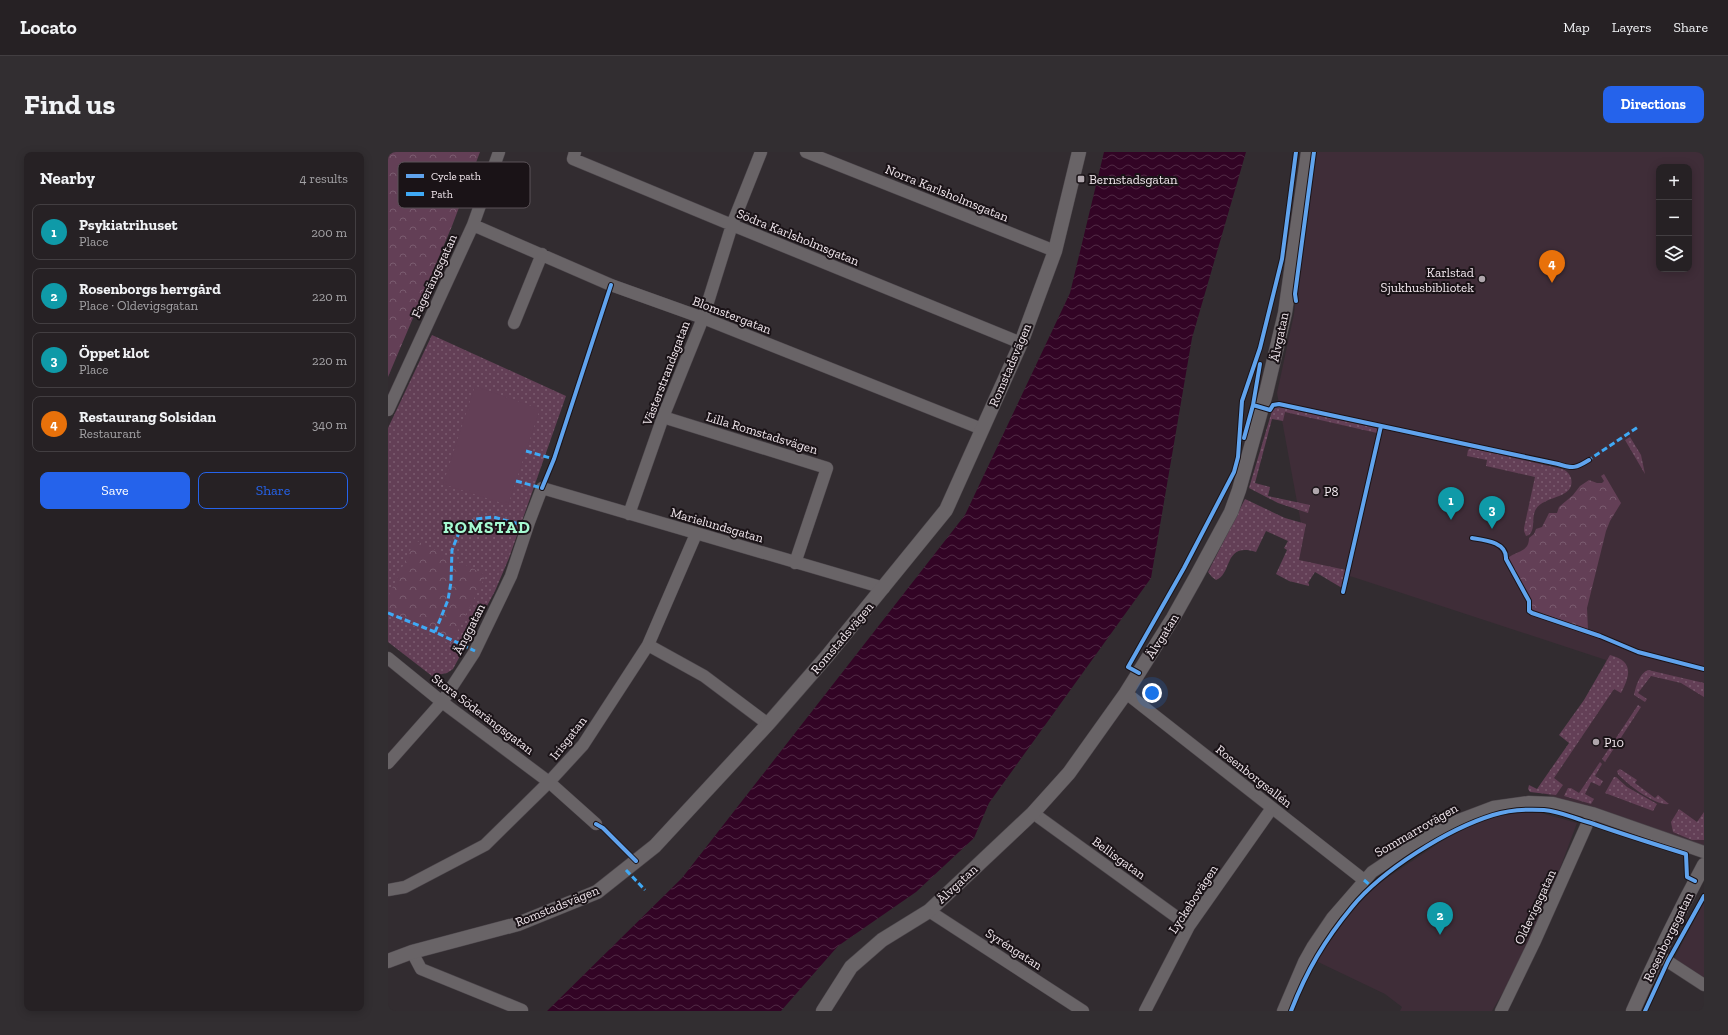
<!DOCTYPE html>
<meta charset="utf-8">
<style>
body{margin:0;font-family:"Zilla Slab",serif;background:#322e31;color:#f1f3f6}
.controls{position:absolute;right:12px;top:12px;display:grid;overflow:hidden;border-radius:8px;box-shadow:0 2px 10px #0003}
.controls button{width:36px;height:36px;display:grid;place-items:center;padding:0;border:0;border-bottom:1px solid #423e41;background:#262124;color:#f1f3f6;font:20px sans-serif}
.you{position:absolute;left:764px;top:541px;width:14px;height:14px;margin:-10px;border:3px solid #fff;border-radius:50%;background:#1a73e8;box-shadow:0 0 0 6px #1a73e833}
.badge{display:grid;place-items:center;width:26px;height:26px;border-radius:50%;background:#2563eb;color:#fff;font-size:13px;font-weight:700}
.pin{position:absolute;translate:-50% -33px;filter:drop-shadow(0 1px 2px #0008)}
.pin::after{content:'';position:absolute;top:21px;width:14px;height:12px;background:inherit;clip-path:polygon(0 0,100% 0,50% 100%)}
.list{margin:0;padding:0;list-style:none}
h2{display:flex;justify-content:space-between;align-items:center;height:52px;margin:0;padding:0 16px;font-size:17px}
h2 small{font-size:13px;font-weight:400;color:#a4a3a6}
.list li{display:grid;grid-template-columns:26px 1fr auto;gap:12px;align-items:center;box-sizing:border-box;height:56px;margin:0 8px 8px;padding:0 8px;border:1px solid #423e41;border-radius:8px}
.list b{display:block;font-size:15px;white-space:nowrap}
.list p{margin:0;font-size:13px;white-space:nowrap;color:#a4a3a6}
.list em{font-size:13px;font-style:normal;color:#a4a3a6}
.actions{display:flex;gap:8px;padding:12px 16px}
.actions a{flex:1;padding:9px 0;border:1px solid #2563eb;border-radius:8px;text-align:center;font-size:14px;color:#2563eb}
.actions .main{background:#2563eb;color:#fff}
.icon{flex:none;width:22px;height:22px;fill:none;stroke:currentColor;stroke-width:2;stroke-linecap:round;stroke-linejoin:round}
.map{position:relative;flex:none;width:1316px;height:859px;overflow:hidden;border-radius:8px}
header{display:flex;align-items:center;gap:24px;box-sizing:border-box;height:56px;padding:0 20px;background:#262124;border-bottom:1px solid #423e41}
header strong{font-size:19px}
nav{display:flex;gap:22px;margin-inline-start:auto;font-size:14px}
.intro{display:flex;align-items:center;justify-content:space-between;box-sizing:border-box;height:96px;padding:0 24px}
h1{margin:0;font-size:28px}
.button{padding:10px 18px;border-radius:8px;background:#2563eb;color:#fff;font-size:14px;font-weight:700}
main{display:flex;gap:24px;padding:0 24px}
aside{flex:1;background:#262124;border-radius:8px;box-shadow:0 2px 10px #0003}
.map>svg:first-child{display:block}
.built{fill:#3f2d38;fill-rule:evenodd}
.grass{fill:url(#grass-dots)}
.forest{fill:url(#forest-crowns)}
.garden{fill:#633f56}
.water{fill:url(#water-waves)}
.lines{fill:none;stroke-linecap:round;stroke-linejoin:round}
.minor-casing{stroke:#4d474c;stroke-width:13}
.tertiary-casing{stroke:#4d474c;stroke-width:15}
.minor{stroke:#696467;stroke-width:12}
.tertiary{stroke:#696467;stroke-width:14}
.quiet{stroke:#3fa9f5;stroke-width:3;stroke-dasharray:6 3;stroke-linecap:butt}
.cycleway-casing{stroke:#1a1317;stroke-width:6}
.cycleway{stroke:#60a3ed;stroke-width:4}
.poi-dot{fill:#afa6ac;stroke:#1a1317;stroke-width:1.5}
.labels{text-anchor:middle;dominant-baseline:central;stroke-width:4;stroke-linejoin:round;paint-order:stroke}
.poi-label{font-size:13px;fill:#f2e8ee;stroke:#1a1317;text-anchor:start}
.street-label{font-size:13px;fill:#f2e8ee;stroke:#1a1317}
.district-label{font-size:17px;font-weight:bold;letter-spacing:1px;fill:#a5fad1;stroke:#1a1317}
.key{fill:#1a1317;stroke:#5b5358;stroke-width:1}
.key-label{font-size:11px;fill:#f2e8ee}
</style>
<header>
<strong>Locato</strong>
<nav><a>Map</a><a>Layers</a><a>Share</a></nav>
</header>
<div class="intro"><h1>Find us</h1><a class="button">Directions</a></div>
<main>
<aside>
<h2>Nearby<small>4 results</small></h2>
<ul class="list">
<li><span class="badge" style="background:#0f9aa8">1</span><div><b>Psykiatrihuset</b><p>Place</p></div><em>200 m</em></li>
<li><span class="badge" style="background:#0f9aa8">2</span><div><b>Rosenborgs herrgård</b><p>Place · Oldevigsgatan</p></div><em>220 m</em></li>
<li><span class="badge" style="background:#0f9aa8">3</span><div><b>Öppet klot</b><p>Place</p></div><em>220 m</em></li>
<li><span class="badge" style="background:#e8710a">4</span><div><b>Restaurang Solsidan</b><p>Restaurant</p></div><em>340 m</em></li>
</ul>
<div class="actions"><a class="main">Save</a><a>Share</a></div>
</aside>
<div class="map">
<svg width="1316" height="859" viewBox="0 0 1316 859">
<defs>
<pattern id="grass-dots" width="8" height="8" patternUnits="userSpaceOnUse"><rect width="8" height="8" fill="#633f56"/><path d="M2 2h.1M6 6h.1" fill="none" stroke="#7a5b6f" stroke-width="1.8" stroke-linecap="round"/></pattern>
<pattern id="forest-crowns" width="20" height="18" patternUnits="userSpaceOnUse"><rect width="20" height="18" fill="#633f56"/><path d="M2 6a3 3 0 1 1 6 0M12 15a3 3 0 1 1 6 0" fill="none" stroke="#7a5b6f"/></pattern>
<pattern id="water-waves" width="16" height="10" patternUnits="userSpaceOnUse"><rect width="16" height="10" fill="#320425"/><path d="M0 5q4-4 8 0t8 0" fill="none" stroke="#502945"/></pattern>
</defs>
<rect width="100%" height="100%" fill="#322c30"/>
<path class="built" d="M927,0H1316V699L1149,639L1207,554L1218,508L965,425L905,411L914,377L889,241L906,162ZM1271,15H1301V117H1271Z
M1131,660L1153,661L1189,671L1168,727L1128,818L1104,859H1012L1014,855L997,842L928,809L966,755L990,732L1054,689L1078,676L1107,665Z
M1316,750V828L1286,807Z"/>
<path class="grass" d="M44,183L178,244L121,406L107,439L65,517L59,521L44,524L0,490V276Z
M891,255L988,276L990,278L989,281L897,260L895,269L884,267L867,331L882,335L880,344L922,353L920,361L890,351L861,336L884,259L887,256Z
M1242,285L1253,303L1257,322L1237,288Z
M1083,296L1174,317C1179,319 1181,321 1183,326C1188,347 1157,343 1148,357C1143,365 1148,377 1141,383L1138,384L1136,379V376L1147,325L1098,314L1099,308L1079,304L1080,298Z
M857,347L897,366L918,372L911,408L958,418L954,436L927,420L920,431L921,432V434L901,429L888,422L899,398L896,396L900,389L878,379L868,400C835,390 845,422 828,428L824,425L820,420Z
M1222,503C1245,509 1243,522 1233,541L1226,537L1166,626L1175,633L1168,643L1142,640L1140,637L1141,633L1149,637L1181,591L1171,583L1196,548Z
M1260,518L1316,531V545L1293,531L1263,524L1250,541L1259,547L1257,550L1246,543C1248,534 1251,522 1260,518Z
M1250,553L1253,555L1217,610L1214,607Z
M1212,610L1214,612L1207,624L1215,629L1212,634L1203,630L1197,642L1206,647L1203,652L1176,644L1180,636H1183L1191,641Z
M1232,617L1249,628L1247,631L1267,646L1270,643L1281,652C1267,654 1239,632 1230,622L1229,619Z
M1226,625H1228L1239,635L1269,652L1265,659L1217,641Z
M1291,657L1309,670L1316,660V688H1304L1285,680L1283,670Z"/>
<path class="forest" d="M0,0H92L64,74L0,225Z
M1216,322L1233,351L1222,369L1218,379L1199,456L1200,478L1143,457L1144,451L1120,406C1129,399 1141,400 1141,386L1146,382L1148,377L1154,375L1161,361H1169L1171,355L1185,343L1192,334L1201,328L1209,331H1214L1216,329L1213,324Z
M27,388L98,423L63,492L0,461V445Z"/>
<path class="garden" d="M87,234L152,257L120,353L55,332Z"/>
<path class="water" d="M716,0H858L804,186L763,426L601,651L586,686L528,740L450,794L393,859H159L294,726L577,363L682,141Z"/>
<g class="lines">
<defs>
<path id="minor" d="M187,0L185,7L344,73L633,191
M418,0L667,99
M85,73L223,133L315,166L594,277
M126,171L154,102
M0,258L85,73L111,0
M275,265L439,316L407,411
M241,362L275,265L315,166L344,73L373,0
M260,493L316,524L380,572
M0,506L54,550L161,630L208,672
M738,541L976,728
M0,611L54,550L86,501L123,424L141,370L154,336L496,436
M645,661L801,774
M0,738L17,735L97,693L161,630L195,593L260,493L308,382
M541,759L695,859
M24,800L33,817L134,858
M1270,803L1316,833
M757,859L801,774L884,656
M895,859L916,810L925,794L944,766L984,720L1029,690L1068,669L1105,655L1141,650L1165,651L1204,661L1316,700
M1113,859L1146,791L1204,661"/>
<path id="tertiary" d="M0,809L24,800L130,772L209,740L267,694L380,572L440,503L558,358L633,191L667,99L691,0
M435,859L463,815L494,788L541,759L645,661L681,621L738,541L785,466L808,425L843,360L851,338L878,241L897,161L920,0
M1245,859C1267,809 1290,761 1316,713"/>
</defs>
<use href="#minor" class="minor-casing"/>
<use href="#tertiary" class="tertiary-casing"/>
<use href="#minor" class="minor"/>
<use href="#tertiary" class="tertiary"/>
<path class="quiet" d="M138,299L166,307
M1199,309L1250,275
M128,329L154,336L155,333
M0,461L47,480L87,499
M47,480L60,448L63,430L64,398L72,378L88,367L105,365L139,374
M238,718L257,738
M976,728L984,735"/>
<defs>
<path id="cycleway" d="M908,149L907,142L926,0
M865,253L882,258L885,253L891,252L1170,312C1185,317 1188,316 1201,308
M856,286L865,253L872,212
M154,336L166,307L223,133
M1084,386C1097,388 1119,390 1118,407L1141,449V459L1144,461L1212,484L1250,500L1316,517
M955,440L993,274
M751,521L740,515L796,416L846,320L850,305L854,249L872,196L894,107L908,0
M208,672L215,676L248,709
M903,859C919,818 936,789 964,755C994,718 1060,677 1105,663C1121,658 1139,657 1156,658C1172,659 1187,667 1203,671C1234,682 1266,692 1298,702L1299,725L1307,729
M1257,859L1280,809L1316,744"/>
</defs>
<use href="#cycleway" class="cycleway-casing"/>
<use href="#cycleway" class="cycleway"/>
</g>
<g class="poi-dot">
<rect x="689" y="23" width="8" height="8" rx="2"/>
<circle cx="1094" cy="127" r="4"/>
<circle cx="928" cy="339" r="4"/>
<circle cx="1208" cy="590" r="4"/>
</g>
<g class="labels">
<g class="poi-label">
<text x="701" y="27">Bernstadsgatan</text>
<text x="1086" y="120" text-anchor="end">Karlstad<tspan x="1086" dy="15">Sjukhusbibliotek</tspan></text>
<text x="936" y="339">P8</text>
<text x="1216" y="590">P10</text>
</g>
<g class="street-label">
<text transform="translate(559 41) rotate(22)">Norra Karlsholmsgatan</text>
<text transform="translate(410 85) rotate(22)">Södra Karlsholmsgatan</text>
<text transform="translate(46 124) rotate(-65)">Fagerängsgatan</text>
<text transform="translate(344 163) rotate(21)">Blomstergatan</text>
<text transform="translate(891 185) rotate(-78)">Älvgatan</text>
<text transform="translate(622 213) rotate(-67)">Romstadsvägen</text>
<text transform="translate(278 221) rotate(-69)">Västerstrandsgatan</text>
<text transform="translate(374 281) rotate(17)">Lilla Romstadsvägen</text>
<text transform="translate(329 373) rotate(16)">Marielundsgatan</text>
<text transform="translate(81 477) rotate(-63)">Änggatan</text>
<text transform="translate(774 484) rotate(-58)">Älvgatan</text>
<text transform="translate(454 486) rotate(-50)">Romstadsvägen</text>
<text transform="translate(95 562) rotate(37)">Stora Söderängsgatan</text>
<text transform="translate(180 586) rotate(-52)">Irisgatan</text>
<text transform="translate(866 624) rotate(38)">Rosenborgsallén</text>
<text transform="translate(1028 678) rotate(-30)">Sommarrovägen</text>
<text transform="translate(731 706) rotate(36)">Bellisgatan</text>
<text transform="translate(569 732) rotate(-43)">Älvgatan</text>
<text transform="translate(805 747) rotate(-57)">Lyckebovägen</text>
<text transform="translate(169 754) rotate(-22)">Romstadsvägen</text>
<text transform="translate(1147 755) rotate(-65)">Oldevigsgatan</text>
<text transform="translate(1280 785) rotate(-64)">Rosenborgsgatan</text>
<text transform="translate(626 797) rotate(33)">Syréngatan</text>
</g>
<g class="district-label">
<text x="99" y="375">ROMSTAD</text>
</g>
</g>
<rect x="10" y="10" width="132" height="46" rx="6" class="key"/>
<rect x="18" y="22" width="18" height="4" fill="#60a3ed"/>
<rect x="18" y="40" width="18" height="4" fill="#3fa9f5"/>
<g class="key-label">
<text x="43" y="28">Cycle path</text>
<text x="43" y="46">Path</text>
</g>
</svg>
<div class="controls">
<button>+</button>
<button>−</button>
<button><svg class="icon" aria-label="layers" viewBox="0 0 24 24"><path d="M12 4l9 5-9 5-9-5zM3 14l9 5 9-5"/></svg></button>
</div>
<div class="you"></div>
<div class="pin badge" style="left:1063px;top:368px;background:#0f9aa8">1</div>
<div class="pin badge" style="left:1052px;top:783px;background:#0f9aa8">2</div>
<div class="pin badge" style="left:1104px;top:377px;background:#0f9aa8">3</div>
<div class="pin badge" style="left:1164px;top:131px;background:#e8710a">4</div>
</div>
</main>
